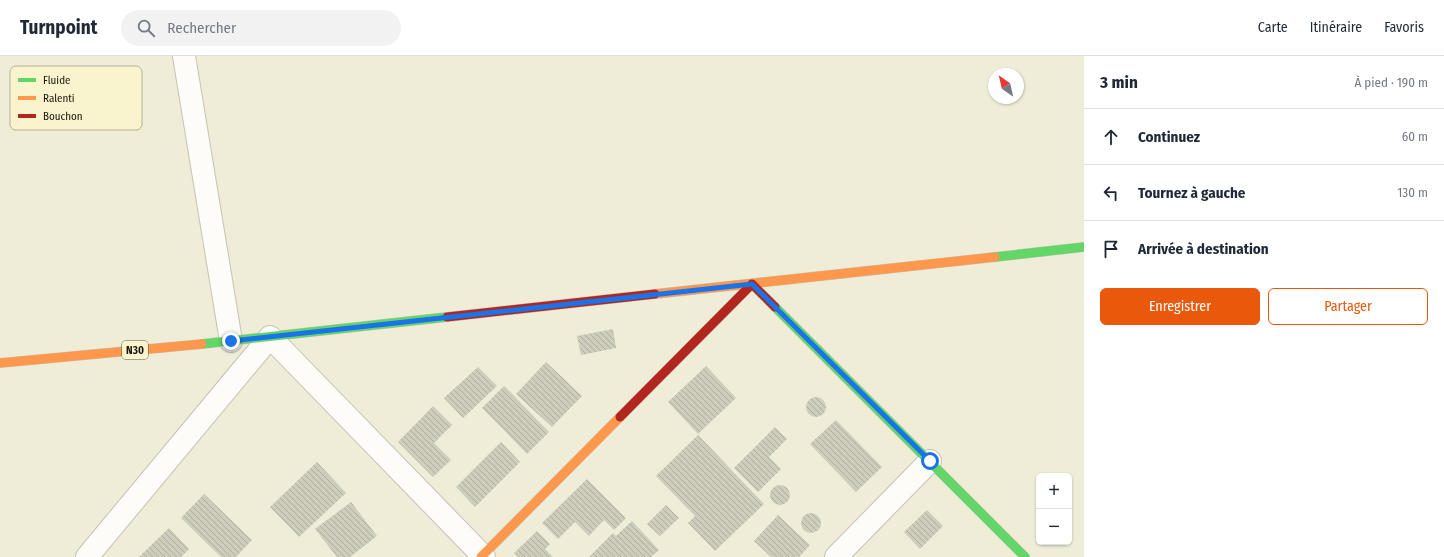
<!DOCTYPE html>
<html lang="fr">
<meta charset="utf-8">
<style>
body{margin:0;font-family:"Fira Sans Condensed",sans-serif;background:#f2f2f3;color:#1f2937}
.controls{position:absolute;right:12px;bottom:12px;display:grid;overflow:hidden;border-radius:6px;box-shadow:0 1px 3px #0004}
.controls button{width:36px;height:36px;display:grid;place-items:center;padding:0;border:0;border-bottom:1px solid #e0e1e3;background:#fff;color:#1f2937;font:20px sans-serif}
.compass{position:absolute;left:988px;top:12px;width:36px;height:36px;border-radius:50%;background:#fff;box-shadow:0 1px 3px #0004;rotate:326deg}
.stop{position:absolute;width:12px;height:12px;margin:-9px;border:3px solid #1a73e8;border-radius:50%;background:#fff}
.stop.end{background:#1a73e8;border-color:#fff;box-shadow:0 1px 4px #0008}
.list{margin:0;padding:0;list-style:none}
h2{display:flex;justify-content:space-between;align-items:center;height:52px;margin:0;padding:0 16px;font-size:17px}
h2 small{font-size:13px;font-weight:400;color:#747a83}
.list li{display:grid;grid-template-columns:26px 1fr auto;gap:12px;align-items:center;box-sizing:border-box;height:56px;padding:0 16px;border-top:1px solid #e0e1e3}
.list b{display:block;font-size:15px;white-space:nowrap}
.list em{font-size:13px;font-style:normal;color:#747a83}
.actions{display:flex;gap:8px;padding:12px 16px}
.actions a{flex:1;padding:9px 0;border:1px solid #ea580c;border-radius:6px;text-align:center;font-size:14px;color:#ea580c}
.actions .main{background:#ea580c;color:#fff}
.icon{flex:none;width:22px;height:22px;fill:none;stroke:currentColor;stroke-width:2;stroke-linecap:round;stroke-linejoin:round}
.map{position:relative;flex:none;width:1084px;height:501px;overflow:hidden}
header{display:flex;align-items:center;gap:24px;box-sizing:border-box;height:56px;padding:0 20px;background:#fff;border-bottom:1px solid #e0e1e3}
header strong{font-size:19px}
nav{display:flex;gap:22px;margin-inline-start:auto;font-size:14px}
.search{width:280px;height:36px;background:#f2f2f3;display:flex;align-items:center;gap:10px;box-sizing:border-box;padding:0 14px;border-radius:22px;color:#747a83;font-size:15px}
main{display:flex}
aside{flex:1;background:#fff}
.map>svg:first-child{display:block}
.building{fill:url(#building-back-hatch)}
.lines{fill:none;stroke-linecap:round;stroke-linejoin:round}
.street-casing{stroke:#c5c3b3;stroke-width:24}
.fast-casing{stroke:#c5c3b3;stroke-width:10}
.slow-casing{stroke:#c5c3b3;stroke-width:10}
.jam-casing{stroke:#c5c3b3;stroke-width:10}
.street{stroke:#fdfcf9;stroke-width:22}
.fast{stroke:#63d668;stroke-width:9}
.slow{stroke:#ff974d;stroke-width:9}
.jam{stroke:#b3261e;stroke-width:9}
.route{stroke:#1a73e8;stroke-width:5}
.labels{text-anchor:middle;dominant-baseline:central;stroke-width:4;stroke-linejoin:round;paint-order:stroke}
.shield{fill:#f9f3ce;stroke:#5c5945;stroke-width:1}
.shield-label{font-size:11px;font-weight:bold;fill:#19170a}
.key{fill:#f9f3ce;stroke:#b6b193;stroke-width:1}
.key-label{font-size:11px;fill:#19170a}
</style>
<header>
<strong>Turnpoint</strong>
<div class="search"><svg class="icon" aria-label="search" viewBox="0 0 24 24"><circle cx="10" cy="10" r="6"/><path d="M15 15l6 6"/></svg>Rechercher</div>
<nav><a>Carte</a><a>Itinéraire</a><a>Favoris</a></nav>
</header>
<main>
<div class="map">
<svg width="1084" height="501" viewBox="0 0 1084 501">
<defs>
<pattern id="building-back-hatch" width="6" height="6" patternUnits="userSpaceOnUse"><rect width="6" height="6" fill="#ceccbb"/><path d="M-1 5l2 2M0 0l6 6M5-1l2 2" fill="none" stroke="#b0ae9f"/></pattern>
</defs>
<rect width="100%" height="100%" fill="#efecd8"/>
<path class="building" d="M613,273L616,292L581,299L577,280Z
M546,306L582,340L552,371L516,338Z
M706,310L736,342L698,378L668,346Z
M478,311L497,330L463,362L444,342Z
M504,330L549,376L527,398L482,352Z
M806 351a10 10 0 1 1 20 0a10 10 0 1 1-20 0Z
M433,350L452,369L434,387L451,404L433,421L398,386Z
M836,364L882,411L856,436L810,388Z
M775,371L787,383L769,401L781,413L758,436L734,412Z
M698,379L764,448L715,495L688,467L695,460L656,420Z
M501,386L520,406L475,451L456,431Z
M317,406L346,437L299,481L270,451Z
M587,423L626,462L614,474L604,464L589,480L575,466L558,483L542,467Z
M770 439a10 10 0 1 1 20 0a10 10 0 1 1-20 0Z
M204,438L252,484L236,501H221L181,462Z
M351,446L377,480L350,501H337L315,473Z
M666,449L679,462L660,480L647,468Z
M927,454L943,470L920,493L904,476Z
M801 467a10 10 0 1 1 20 0a10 10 0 1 1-20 0Z
M778,459L810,489L799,501H771L754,485Z
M632,465L659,494L651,501H589L613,477L616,480Z
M169,472L189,493L181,501H139Z
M537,475L550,488L545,493L553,501H518L514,497Z"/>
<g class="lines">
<defs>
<path id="street" d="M184,0L231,285
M87,501L270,281L484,501
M836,501L930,405"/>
<path id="fast" d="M995,201L1084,191
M775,251L1025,501
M202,288L447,261"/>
<path id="slow" d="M655,238L995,201
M0,307L202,288
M481,501L620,361"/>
<path id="jam" d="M447,261L655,238
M620,361L752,228L775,251"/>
</defs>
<use href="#street" class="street-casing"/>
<use href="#fast" class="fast-casing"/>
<use href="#slow" class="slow-casing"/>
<use href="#jam" class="jam-casing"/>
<use href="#street" class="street"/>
<use href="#fast" class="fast"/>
<use href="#slow" class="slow"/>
<use href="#jam" class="jam"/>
</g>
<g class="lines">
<path class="route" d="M231,285L752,228L930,405"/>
</g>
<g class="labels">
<rect class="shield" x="122" y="285" width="26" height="18" rx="3"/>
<g class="shield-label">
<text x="135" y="294">N30</text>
</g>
</g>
<rect x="10" y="10" width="132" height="64" rx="6" class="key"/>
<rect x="18" y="22" width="18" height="4" fill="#63d668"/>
<rect x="18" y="40" width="18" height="4" fill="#ff974d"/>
<rect x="18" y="58" width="18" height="4" fill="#b3261e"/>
<g class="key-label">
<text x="43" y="28">Fluide</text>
<text x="43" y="46">Ralenti</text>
<text x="43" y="64">Bouchon</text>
</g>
</svg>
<div class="controls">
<button>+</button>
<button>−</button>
</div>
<svg class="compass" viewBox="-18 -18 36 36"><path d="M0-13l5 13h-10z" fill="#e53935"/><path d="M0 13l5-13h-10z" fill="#747a83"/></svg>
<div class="stop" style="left:930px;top:405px"></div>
<div class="stop end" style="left:231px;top:285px"></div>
</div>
<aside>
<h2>3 min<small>À pied · 190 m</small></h2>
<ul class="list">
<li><svg class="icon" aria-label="ahead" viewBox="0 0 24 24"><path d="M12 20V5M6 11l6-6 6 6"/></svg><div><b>Continuez</b></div><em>60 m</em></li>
<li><svg class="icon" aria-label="left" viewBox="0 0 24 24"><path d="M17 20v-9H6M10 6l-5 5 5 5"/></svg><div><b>Tournez à gauche</b></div><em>130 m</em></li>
<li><svg class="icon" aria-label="arrive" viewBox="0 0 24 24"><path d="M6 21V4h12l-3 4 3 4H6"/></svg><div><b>Arrivée à destination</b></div></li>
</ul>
<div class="actions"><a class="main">Enregistrer</a><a>Partager</a></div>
</aside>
</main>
